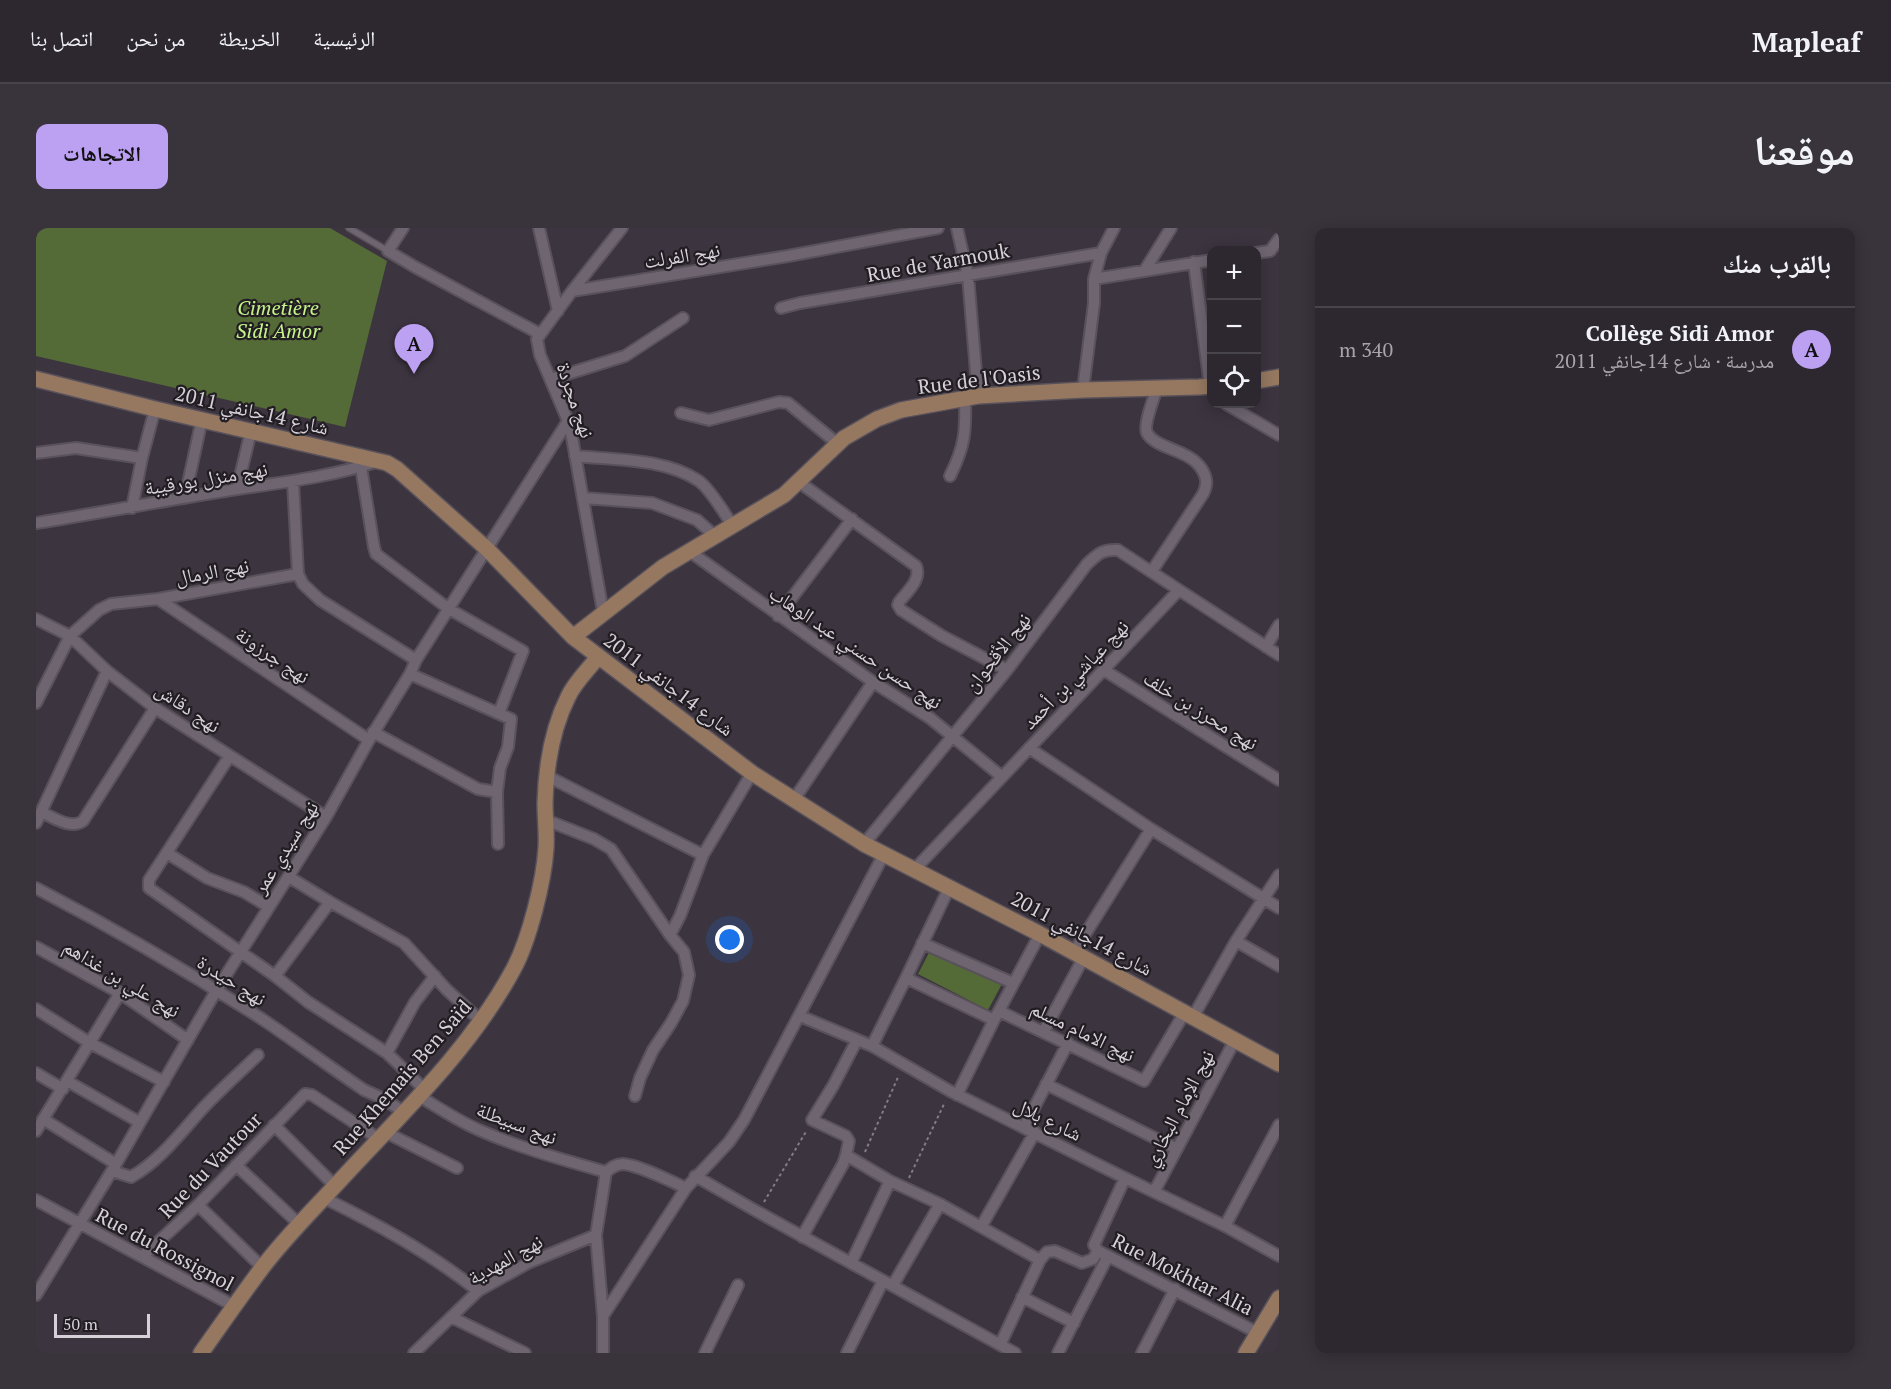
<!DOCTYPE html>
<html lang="ar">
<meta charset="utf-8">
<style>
body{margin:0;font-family:"PT Serif","Noto Naskh Arabic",serif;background:#39333b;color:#f1f3f6;direction:rtl}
.controls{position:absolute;right:18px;top:18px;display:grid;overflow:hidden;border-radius:12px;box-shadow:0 3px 15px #0003}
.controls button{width:54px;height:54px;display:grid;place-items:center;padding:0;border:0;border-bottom:2px solid #48444b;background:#2d272f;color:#f1f3f6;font:30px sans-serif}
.scale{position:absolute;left:18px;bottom:15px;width:96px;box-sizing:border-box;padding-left:6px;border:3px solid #d6d1d8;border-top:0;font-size:16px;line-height:21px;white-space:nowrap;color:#d6d1d8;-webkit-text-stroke:4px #211d22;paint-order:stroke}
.you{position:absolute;left:694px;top:712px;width:21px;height:21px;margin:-15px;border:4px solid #fff;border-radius:50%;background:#1a73e8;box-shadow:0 0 0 9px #1a73e833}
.badge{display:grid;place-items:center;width:39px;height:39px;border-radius:50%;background:#bca0f2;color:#111;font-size:20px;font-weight:700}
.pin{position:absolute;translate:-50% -50px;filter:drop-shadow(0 2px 3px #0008)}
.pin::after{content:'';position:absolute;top:32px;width:21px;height:18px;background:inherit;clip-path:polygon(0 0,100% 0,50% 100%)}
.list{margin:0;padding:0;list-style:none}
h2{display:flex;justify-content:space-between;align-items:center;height:78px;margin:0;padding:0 24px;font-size:26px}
h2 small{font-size:20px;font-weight:400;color:#a7a5aa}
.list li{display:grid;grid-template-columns:39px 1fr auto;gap:18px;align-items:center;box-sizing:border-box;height:84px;padding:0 24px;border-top:2px solid #48444b}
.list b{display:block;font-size:22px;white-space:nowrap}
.list p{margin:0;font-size:20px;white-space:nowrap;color:#a7a5aa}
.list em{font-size:20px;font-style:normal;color:#a7a5aa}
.icon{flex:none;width:33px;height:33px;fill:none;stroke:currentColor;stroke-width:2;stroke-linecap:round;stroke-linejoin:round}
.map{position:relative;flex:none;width:1243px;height:1125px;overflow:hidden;direction:ltr;border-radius:12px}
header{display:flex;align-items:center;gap:36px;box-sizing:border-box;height:84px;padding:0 30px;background:#2d272f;border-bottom:2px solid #48444b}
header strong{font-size:28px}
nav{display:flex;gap:33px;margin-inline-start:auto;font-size:21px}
.intro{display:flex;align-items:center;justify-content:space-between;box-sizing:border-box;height:144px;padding:0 36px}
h1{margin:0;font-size:42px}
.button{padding:15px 27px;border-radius:12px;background:#bca0f2;color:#111;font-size:21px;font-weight:700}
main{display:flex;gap:36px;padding:0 36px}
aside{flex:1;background:#2d272f;border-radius:12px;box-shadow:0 3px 15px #0003}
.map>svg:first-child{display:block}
.green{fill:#546a37}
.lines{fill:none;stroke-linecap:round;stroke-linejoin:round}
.lane-casing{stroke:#59525b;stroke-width:8}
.street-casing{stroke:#59525b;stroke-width:14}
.secondary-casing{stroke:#59525b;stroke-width:18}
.path{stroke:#837d86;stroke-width:2;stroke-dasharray:3 3;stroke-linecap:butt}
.lane{stroke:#6e6571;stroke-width:5}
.street{stroke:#6e6571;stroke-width:10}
.secondary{stroke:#967860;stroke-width:15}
.labels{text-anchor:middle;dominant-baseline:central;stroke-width:4.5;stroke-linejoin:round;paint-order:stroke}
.street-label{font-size:20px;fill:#d6d1d8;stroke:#211d22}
.park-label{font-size:20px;font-style:italic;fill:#c6f58a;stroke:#211d22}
</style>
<header>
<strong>Mapleaf</strong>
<nav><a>الرئيسية</a><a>الخريطة</a><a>من نحن</a><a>اتصل بنا</a></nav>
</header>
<div class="intro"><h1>موقعنا</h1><a class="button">الاتجاهات</a></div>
<main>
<aside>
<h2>بالقرب منك<small></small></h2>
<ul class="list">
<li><span class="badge">A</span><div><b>Collège Sidi Amor</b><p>مدرسة · شارع 14جانفي 2011</p></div><em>340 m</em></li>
</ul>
</aside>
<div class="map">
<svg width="1243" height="1125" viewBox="0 0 1243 1125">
<rect width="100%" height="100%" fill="#3c343f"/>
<path class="green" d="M0,0H294L351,33L309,199L0,128Z
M897,717L967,754L952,782L882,746Z"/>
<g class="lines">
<defs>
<path id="lane" d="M313,0L352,23"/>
<path id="street" d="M367,0L352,23L379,39L504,106
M503,0L522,83
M921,0L932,48L942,168
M1220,25L1234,23L1243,11
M1158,34L1174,158
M1109,42L1135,0
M1058,51L1176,32
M536,63L752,28L902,0
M745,80L764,75L1065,25
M515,151L589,128L647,90
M1047,162L1058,75V51L1065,25L1078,0
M1190,176L1243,207
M645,185L673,192L743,174L752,175L802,216
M0,225L40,220L106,230
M539,228C580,232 628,230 663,253C675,262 688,285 697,298
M325,239L338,319L340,326L413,381L487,423L463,485
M914,248C929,218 930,203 929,171
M257,254L262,346L267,356L284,372L380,432
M763,254L880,338C886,351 871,364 863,374L862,377L865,382L906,408L971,442
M201,261L215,203
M149,269L166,191
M547,270L616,275L661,292L679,308
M96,280L106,230L119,181
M0,295C63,285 126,273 189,263C241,255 292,250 342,233
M653,323L837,454L894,490L965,548
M1116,343L1167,266C1172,256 1171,249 1165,240C1152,221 1120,221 1111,205C1107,197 1118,170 1121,160
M122,371L333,512
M567,384L536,209L532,193L504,127L501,111L536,63L586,0
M742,388L816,291
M0,391L34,408L71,443L119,480L290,589
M1230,419L1243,397
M1068,442L1243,552
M374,446L475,491L472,519L464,540L461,564L462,616
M0,475L34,408L63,382L75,376L122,371L262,346
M337,504L442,561L461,564
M993,520L1115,601L1243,680
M193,529L113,652V660L239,748L272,774L351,825L388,861
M511,548L667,627
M757,573L837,454
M5,584C17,589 35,602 47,593L119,480
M510,592L558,611L575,621L634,707L648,724L653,747L647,773L635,795L617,822L604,850L599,868
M0,595L71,443
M828,616L971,442L1051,336C1062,326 1066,321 1082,322L1143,362
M131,625L171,650L208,664L233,679
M878,642L1143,362L1243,427
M253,649L294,674L368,715L411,762L445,793
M0,660C77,700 153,744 226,791C260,814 294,839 328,862L346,870L368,884
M634,707L644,688L667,627L716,545
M1200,713L1243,738
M886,715L977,755
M0,719L84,765L152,812
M1038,724L1115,601
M239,748L294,674
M870,750L958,792
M0,781L54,815L128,854
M963,783L1108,853L1149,784
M764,788L836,818L914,863L1089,950L1189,998L1243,1028
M1157,789L1200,713L1243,647
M1008,803L1048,729
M836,818L870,750L913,660
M351,825L379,774L399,748
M0,845L27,861
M31,853L103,894
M1010,856L1141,921
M921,867L958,792L1004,706
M383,868C403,880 422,893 443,902C484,920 528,932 570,944
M7,891L80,936
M238,897L299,958
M988,899L1032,815
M0,903L84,765
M349,904L421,940
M810,927L813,913L810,908L776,892L797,858L821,812
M200,937L263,996
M76,943L95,949C124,933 146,903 168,879C185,861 204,844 222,827
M659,948L722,984L979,1125
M1089,950L1058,1017L1062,1023L1222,1105
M1118,964L1199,812
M288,970C343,997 394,1025 442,1063
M0,972L198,1078
M904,976L1004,1032
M162,977L226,1039
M1189,998L1243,897
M945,999L999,904
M766,1009L807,936L810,927L854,953L904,976L857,1057
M107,1028L162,977L269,866L276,867L343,911
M815,1035L854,953
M0,1067L80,936L180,763L290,589L333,512L374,446L380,432L532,193
M986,1069L1038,1095
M567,1088L650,960
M415,1089L489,1125
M964,1117L1004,1032L1011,1024L1019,1023L1046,1035L1057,1031L1062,1023
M378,1125L442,1063L492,1035L560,1007
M567,1125V1089L560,1007L570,944C575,940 580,936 587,936C603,937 634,953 650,960L693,914L708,892L848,626
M669,1125L702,1057
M811,1125L847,1053
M1022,1125L1072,1028
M1106,1125L1139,1061"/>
<path id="secondary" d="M0,151L119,181L351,235L361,241L451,321L537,409L716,545L828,616L1004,706L1243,836
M1220,153L1243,149
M537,409L627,339L748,267L808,210L841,191L865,182L942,168L1047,162L1163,159L1176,158
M165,1125C185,1097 205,1068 226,1040C248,1011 274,985 298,959C361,890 432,825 477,742C493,713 508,653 510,620C511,605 509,590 509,575C510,538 516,501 532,469C539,454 552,442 562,429
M1210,1125L1243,1070"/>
</defs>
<use href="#lane" class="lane-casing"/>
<use href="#street" class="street-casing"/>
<use href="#secondary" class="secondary-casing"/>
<path class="path" d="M829,924L863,847
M873,950L909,874
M728,974L771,902"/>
<use href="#lane" class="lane"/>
<use href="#street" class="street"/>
<use href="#secondary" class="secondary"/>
</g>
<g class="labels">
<g class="street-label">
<text transform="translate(646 27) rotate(-9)">نهج الفرلت</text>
<text transform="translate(902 34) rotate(-10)">Rue de Yarmouk</text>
<text transform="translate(943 151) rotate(-7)">Rue de l'Oasis</text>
<text transform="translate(540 172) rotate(71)">نهج مجردة</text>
<text transform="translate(216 182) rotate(13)">شارع 14جانفي 2011</text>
<text transform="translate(170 250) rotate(-9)">نهج منزل بورقيبة</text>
<text transform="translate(176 343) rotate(-10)">نهج الرمال</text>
<text transform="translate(820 419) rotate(34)">نهج حسن حسني عبد الوهاب</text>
<text transform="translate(961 424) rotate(-52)">نهج الأقحوان</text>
<text transform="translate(237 427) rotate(34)">نهج جرزونة</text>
<text transform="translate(1039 446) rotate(-46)">نهج عياشي بن أحمد</text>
<text transform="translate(633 456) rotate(37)">شارع 14جانفي 2011</text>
<text transform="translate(152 479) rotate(34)">نهج دقاش</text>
<text transform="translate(1165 482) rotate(32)">نهج محرز بن خلف</text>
<text transform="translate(249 619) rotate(-58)">نهج سيدي عمر</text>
<text transform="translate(1046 705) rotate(28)">شارع 14جانفي 2011</text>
<text transform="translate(86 750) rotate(31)">نهج علي بن غذاهم</text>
<text transform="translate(196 752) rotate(32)">نهج حيدرة</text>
<text transform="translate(1047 803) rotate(26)">نهج الامام مسلم</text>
<text transform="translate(366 849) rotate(-49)">Rue Khemais Ben Saïd</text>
<text transform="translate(1142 880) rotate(-62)">نهج الإمام البخاري</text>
<text transform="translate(1012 891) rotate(26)">شارع بلال</text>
<text transform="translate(481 895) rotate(21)">نهج سبيطلة</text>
<text transform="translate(174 937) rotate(-46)">Rue du Vautour</text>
<text transform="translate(129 1021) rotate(28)">Rue du Rossignol</text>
<text transform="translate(469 1031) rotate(-29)">نهج المهدية</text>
<text transform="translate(1147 1046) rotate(27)">Rue Mokhtar Alia</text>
</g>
<g class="park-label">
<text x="242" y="79">Cimetière<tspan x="242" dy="23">Sidi Amor</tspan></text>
</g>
</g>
</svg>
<div class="controls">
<button>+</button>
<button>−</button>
<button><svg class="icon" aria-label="locate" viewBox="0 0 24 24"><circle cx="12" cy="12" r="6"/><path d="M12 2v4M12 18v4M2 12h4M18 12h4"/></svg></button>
</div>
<div class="scale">50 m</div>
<div class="you"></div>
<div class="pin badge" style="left:378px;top:146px">A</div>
</div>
</main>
